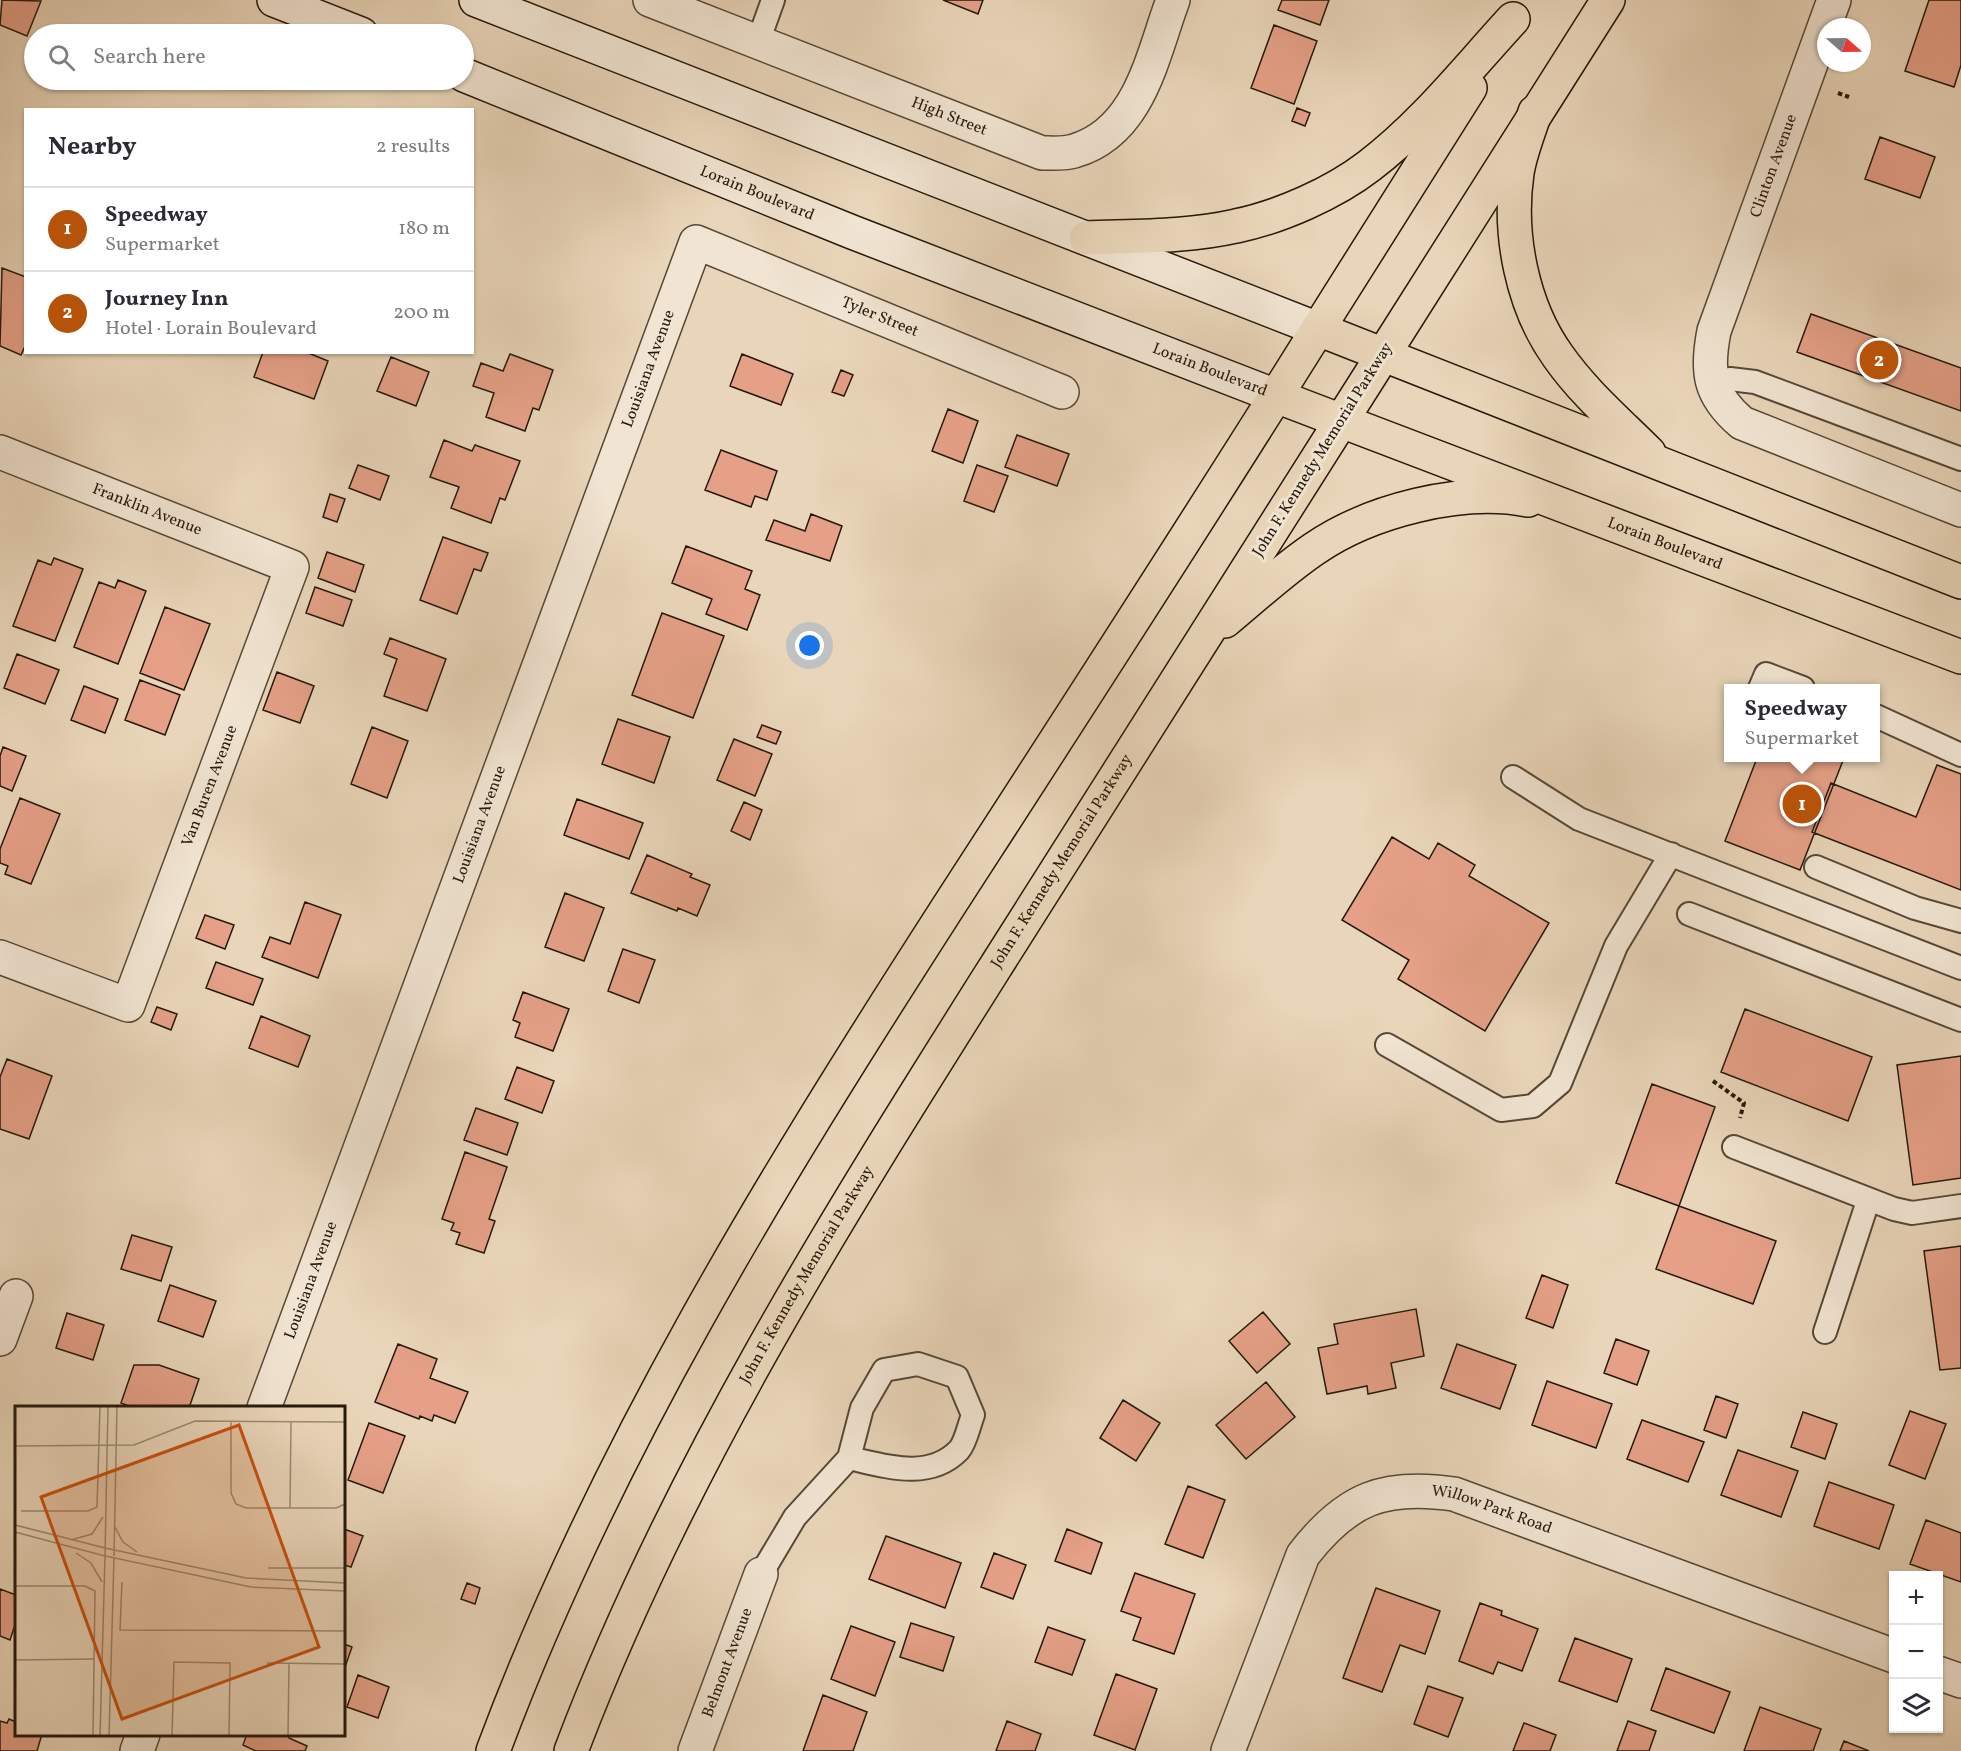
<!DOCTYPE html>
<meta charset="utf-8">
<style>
body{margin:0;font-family:Vollkorn,serif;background:#f7f7f7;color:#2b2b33}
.controls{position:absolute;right:18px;bottom:18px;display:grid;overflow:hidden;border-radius:0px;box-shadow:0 2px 4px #0004}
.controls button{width:54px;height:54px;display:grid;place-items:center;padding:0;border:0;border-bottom:2px solid #e1e1e2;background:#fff;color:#2b2b33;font:30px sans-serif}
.compass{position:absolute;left:1817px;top:18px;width:54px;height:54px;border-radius:50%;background:#fff;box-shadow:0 2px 4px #0004;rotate:110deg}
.you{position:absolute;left:810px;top:646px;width:21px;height:21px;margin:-15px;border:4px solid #fff;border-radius:50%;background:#1a73e8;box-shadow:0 0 0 9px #1a73e833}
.badge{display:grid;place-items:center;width:39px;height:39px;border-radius:50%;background:#b45309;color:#fff;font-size:20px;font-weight:700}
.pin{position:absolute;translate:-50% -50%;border:3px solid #fff;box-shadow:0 2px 6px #0006}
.popup{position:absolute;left:1724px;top:684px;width:156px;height:78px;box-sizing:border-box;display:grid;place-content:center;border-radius:0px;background:#fff;filter:drop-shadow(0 2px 4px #0005);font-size:20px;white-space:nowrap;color:#7c7c81}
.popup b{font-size:22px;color:#2b2b33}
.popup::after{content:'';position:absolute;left:50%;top:100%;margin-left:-12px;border:12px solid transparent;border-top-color:#fff}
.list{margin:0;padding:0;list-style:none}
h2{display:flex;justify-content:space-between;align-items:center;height:78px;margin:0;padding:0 24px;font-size:26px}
h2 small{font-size:20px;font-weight:400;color:#7c7c81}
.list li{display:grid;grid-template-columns:39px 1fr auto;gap:18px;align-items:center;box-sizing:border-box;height:84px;padding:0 24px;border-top:2px solid #e1e1e2}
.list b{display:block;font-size:22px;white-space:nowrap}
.list p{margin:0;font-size:20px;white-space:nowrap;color:#7c7c81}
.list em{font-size:20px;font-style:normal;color:#7c7c81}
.icon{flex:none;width:33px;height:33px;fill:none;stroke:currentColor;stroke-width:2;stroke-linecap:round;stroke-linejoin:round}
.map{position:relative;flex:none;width:1961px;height:1751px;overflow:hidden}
.search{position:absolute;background:#fff;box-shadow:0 2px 4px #0004;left:24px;top:24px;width:450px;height:66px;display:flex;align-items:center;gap:15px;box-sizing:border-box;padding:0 21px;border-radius:33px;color:#7c7c81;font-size:22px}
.panel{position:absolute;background:#fff;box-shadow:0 2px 4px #0004;left:24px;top:108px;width:450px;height:246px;border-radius:0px}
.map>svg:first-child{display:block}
.building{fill:#e5a087;stroke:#25190c;stroke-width:1.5}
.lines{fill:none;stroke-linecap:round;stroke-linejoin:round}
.lane-casing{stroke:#564837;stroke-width:26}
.street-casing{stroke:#564837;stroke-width:36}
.secondary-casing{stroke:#25190c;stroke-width:36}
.primary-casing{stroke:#25190c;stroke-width:36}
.highway-casing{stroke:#25190c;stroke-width:36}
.path{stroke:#25190c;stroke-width:4;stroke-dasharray:4.5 3;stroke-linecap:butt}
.lane{stroke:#f1e4d2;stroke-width:22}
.street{stroke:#f1e4d2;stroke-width:33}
.secondary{stroke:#f1e4d2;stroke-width:33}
.primary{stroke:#e9d5b9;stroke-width:33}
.highway{stroke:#e9d5b9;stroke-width:33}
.labels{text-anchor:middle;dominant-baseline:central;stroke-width:6;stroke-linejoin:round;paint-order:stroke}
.street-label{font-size:16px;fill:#25190c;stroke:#f1e4d2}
.inset-road{fill:none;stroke:#9b8a74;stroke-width:1.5}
.view{fill:#cb4f0c;fill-opacity:0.15;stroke:#cb4f0c;stroke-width:3}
.inset-edge{fill:none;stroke:#25190c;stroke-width:3}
</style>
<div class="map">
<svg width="1961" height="1751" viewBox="0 0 1961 1751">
<rect width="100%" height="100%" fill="#e9d5b9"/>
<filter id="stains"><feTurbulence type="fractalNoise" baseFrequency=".00333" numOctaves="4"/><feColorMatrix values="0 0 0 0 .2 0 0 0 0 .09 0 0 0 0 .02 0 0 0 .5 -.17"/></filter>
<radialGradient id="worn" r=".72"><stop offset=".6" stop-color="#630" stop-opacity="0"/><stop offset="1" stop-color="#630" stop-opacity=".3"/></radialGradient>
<path class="building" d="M2,0L41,1L27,36L0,25Z
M943,0H983L978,14Z
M1282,0H1329L1320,25L1278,10Z
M1929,0H1961V65L1954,87L1905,71Z
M1274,25L1317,41L1294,104L1251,88Z
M1297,108L1310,113L1305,126L1292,121Z
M1880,137L1935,157L1920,198L1865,179Z
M2,268L26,277V344L21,355L0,346Z
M1811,314L1961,368V411L1797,352Z
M263,352H306L328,361L314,399L254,377Z
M510,354L553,370L539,410L533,408L525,431L486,417L494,393L473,386L481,363L503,371Z
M742,354L793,374L781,405L730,386Z
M391,357L429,372L416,406L377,391Z
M841,370L853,375L844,396L832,392Z
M948,409L978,421L963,463L932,451Z
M1017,435L1069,454L1057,486L1005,467Z
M444,440L472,451L475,445L520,461L505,500L500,498L491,523L451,508L459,487L430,477Z
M721,450L777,471L767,500L755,496L751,507L705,490Z
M358,465L389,476L380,500L349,488Z
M977,465L1008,476L994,512L964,501Z
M330,494L345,499L337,522L323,517Z
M811,514L842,526L830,561L766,540L774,520L805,531Z
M443,537L488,553L481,571L474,569L457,614L420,600Z
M686,546L752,571L745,589L760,595L747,630L706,614L712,599L672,583Z
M327,552L364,565L355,592L318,578Z
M54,558L83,569L55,641L13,626L38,560L51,565Z
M118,580L146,591L118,664L74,647L99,582L115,588Z
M315,587L352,600L343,626L306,613Z
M165,607L210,624L184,690L140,673Z
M662,613L724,636L693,718L632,695Z
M390,638L446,659L427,711L384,696L397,659L384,654Z
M17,654L59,670L45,704L4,688Z
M277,672L314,686L300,723L263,710Z
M140,680L180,695L165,735L125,720Z
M84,686L118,699L105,733L71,720Z
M618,719L670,737L654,783L602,764Z
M762,725L781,732L776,744L757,737Z
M372,727L408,741L387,798L351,784Z
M734,739L772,754L755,796L717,780Z
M3,747L26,756L12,791L0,786V756Z
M1757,758H1844L1800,870L1725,841Z
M1937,765L1961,774V890L1812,832L1831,783L1916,817Z
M20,798L60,814L31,884L5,874L8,866L0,863V849Z
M577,799L643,823L629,859L564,835Z
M744,802L762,810L750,840L731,831Z
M1392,837L1429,859L1438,843L1475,865L1469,876L1549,923L1485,1031L1398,979L1409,960L1342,920Z
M647,855L692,874L690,877L710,885L697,916L678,908L677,911L631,893Z
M565,893L604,908L584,961L545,947Z
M305,902L341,915L318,978L262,957L270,937L290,944Z
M205,915L234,925L225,949L196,938Z
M623,949L655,960L639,1003L608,991Z
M216,962L263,979L253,1005L206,988Z
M523,992L569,1009L553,1051L515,1037L520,1023L513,1020Z
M157,1007L177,1014L171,1030L151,1022Z
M1745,1009L1872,1057L1848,1121L1721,1072Z
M261,1016L310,1036L298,1067L249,1048Z
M1961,1056V1178L1913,1185L1897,1065Z
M7,1059L52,1076L29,1139L0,1129V1077Z
M517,1067L554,1081L542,1113L505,1099Z
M1652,1084L1715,1107L1679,1206L1616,1183Z
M476,1108L518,1123L507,1155L464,1140Z
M465,1152L507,1167L489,1219L495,1221L484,1253L456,1244L460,1233L451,1230L454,1223L442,1219Z
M1679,1206L1776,1241L1753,1304L1656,1269Z
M132,1235L172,1247L161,1281L121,1269Z
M1961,1246V1368L1940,1370L1924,1251Z
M1542,1275L1568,1285L1553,1328L1526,1318Z
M170,1285L216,1301L203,1337L158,1321Z
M1416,1309L1424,1356L1391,1363L1396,1388L1368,1394L1367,1386L1327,1394L1318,1348L1338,1344L1334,1324Z
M1263,1312L1290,1344L1257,1373L1229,1341Z
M67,1313L104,1325L93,1360L56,1348Z
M1616,1339L1649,1351L1637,1385L1604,1373Z
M398,1344L437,1359L430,1378L468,1392L455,1423L434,1415L432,1421L420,1416L419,1419L375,1402Z
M1457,1344L1516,1365L1500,1409L1441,1388Z
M134,1365H159L199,1379L189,1408H134L121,1403Z
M1547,1381L1612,1404L1596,1448L1532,1425Z
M1266,1382L1295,1417L1246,1459L1216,1425Z
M1716,1396L1738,1404L1726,1438L1704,1430Z
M1123,1400L1160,1423L1136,1461L1100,1438Z
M1910,1411L1946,1424L1925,1479L1889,1465Z
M1803,1412L1837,1424L1825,1459L1791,1447Z
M1642,1420L1704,1442L1688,1482L1627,1459Z
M369,1423L405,1436L383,1493L348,1480Z
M1738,1450L1798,1471L1781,1517L1721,1495Z
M1829,1482L1894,1505L1879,1549L1814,1526Z
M1188,1486L1225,1500L1203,1558L1165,1544Z
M1926,1520L1961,1533V1582L1910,1564Z
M344,1529L363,1536L351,1567L344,1565Z
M1067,1529L1102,1543L1091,1574L1055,1561Z
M886,1536L961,1563L945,1608L869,1579Z
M994,1553L1026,1565L1013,1599L981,1587Z
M1135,1573L1195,1594L1174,1654L1133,1640L1141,1618L1121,1611Z
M467,1583L480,1588L475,1604L461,1599Z
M1376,1588L1440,1611L1425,1654L1400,1645L1382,1692L1343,1678Z
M0,1589L16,1595V1622L10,1640L0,1636Z
M1480,1603L1502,1611L1501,1615L1538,1629L1522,1671L1498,1662L1493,1674L1459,1661Z
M911,1623L954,1637L943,1671L900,1657Z
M851,1626L895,1642L875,1696L831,1679Z
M1048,1627L1085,1640L1072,1675L1035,1662Z
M1575,1638L1632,1659L1617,1702L1559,1681Z
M344,1644L352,1647L344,1670Z
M1666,1668L1730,1692L1714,1733L1651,1710Z
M1116,1674L1157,1689L1135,1750L1094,1735Z
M358,1675L389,1687L378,1718L347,1707Z
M1428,1686L1463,1698L1448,1737L1414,1724Z
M823,1695L867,1712L853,1751H803Z
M1760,1707L1821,1729L1813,1751H1744Z
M9,1719L16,1722V1734H42L37,1751H0V1721L7,1723Z
M1007,1721L1041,1734L1035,1751H996Z
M1628,1721L1656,1731L1649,1751H1617Z
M1524,1723L1556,1735L1550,1751H1513Z
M247,1734H290L289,1738L307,1746L305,1751H256L243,1745Z
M1844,1741L1869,1751H1840Z"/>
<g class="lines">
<defs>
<path id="lane" d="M758,42L773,0
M1712,383L1730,379L1755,382L1961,459
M1760,688L1766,674L1803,688
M1876,716L1961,755
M1513,777L1579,819L1961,968
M1816,867L1915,908L1961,921
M1689,914L1961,1020
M1387,1045L1501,1110L1533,1106L1560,1083L1616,946L1671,854
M1734,1147L1894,1209L1912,1213L1961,1206
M1825,1332L1868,1201
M761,1574L795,1517L849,1458L862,1408L884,1370L918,1364L957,1377L973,1415C969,1425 966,1442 959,1450C929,1481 885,1466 849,1458"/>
<g id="street">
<path id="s1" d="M650,0L1042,153C1052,153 1065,154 1074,151C1140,132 1152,56 1173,0"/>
<path d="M1834,0L1714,331C1706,372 1709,395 1742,423L1961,510"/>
<path id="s2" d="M0,452L292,567L128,1005L0,957"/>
<path d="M0,1339L16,1296"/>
<path id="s3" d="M264,1408L696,242L1062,392"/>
<path d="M1938,1673L1961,1681"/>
<path d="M137,1751L143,1734"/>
<path id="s4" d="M695,1751L761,1574"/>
<path id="s5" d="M1228,1751L1303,1555C1347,1498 1384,1484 1454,1494L1894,1656"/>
</g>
<g id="secondary">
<path d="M274,0L361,34"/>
<path d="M476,0L1318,329"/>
<path id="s6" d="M464,75L852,232L1276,396"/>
</g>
<path id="primary" d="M1086,238C1135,236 1188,237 1236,226C1280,217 1334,193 1369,166C1423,125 1467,69 1513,19
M1318,329L1470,88
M1383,355L1608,0"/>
<g id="highway">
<path d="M1535,112C1529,132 1520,153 1517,173C1508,234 1522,306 1558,356C1583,392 1618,422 1649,453"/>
<path id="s7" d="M1276,396L1961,657"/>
<path d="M1225,621C1254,597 1283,570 1314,549C1369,511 1461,487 1528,500"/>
<path d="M493,1751C604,1453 772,1181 943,915C1069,720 1195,526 1318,329L1961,582"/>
<path id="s8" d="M571,1751C677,1471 837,1218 996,966C1125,762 1254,558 1383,355"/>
</g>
</defs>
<use href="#lane" class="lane-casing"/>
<use href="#street" class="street-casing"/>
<use href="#secondary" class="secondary-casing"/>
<use href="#primary" class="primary-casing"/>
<use href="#highway" class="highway-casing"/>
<path class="path" d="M1838,93L1849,97
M1713,1081L1744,1103L1740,1118"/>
<use href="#lane" class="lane"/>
<use href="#street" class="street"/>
<use href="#secondary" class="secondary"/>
<use href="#primary" class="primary"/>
<use href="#highway" class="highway"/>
</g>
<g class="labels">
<g class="street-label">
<text stroke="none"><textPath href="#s1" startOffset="321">High Street</textPath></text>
<text transform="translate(1774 166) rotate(-70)">Clinton Avenue</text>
<text stroke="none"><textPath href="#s6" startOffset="316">Lorain Boulevard</textPath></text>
<text stroke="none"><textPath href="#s3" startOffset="1442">Tyler Street</textPath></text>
<text stroke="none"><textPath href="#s3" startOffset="1108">Louisiana Avenue</textPath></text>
<text stroke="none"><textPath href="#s6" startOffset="802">Lorain Boulevard</textPath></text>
<text transform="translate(1323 450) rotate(-58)">John F. Kennedy Memorial Parkway</text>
<text stroke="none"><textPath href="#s2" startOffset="158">Franklin Avenue</textPath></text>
<text stroke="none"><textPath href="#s7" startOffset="416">Lorain Boulevard</textPath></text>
<text transform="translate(210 786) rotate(-69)">Van Buren Avenue</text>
<text stroke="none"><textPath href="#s3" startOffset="622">Louisiana Avenue</textPath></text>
<text stroke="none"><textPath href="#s8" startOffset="1018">John F. Kennedy Memorial Parkway</textPath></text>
<text stroke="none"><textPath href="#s8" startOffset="532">John F. Kennedy Memorial Parkway</textPath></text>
<text stroke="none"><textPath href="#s3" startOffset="136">Louisiana Avenue</textPath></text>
<text stroke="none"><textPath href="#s5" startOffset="424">Willow Park Road</textPath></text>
<text stroke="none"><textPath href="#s4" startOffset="94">Belmont Avenue</textPath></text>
</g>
</g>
<g transform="translate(15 1406)">
<rect width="330" height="330" fill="#e9d5b9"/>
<path class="inset-road" d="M93,0L90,150L236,181L330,185M216,15V87L221,98L231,102H321L330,98M0,40L119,39L180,15L330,16M275,102L276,15M6,105H73L82,101L85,0M0,119L90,142M100,121L108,136L122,146M0,126L90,150L85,330M56,134L77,128L88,111M90,142L231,172L330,177M61,147L76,157L87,176M99,150L102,0M253,162H330M107,176L105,224L330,225M0,180H70L80,185L78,330M0,254L80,253M252,257L330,258M94,330L99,152M157,330L159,256L215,257L214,330M273,330L274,258"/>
<path class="view" d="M224,19L304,241L107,313L26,91Z"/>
<rect width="330" height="330" class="inset-edge"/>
</g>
<rect width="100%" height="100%" filter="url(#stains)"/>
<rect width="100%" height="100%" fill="url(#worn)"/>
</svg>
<div class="controls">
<button>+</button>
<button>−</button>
<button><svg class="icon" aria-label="layers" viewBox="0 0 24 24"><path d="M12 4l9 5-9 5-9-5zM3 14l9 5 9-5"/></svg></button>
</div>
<svg class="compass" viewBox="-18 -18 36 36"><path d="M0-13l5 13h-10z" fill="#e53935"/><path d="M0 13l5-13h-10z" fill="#7c7c81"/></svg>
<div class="you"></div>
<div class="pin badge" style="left:1802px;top:804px">1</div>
<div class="popup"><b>Speedway</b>Supermarket</div>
<div class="pin badge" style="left:1879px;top:360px">2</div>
<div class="search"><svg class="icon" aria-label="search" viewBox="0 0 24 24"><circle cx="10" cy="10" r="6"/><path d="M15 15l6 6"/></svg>Search here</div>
<section class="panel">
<h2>Nearby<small>2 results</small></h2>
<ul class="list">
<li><span class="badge">1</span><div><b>Speedway</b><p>Supermarket</p></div><em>180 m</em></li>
<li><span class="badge">2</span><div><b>Journey Inn</b><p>Hotel · Lorain Boulevard</p></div><em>200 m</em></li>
</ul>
</section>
</div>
